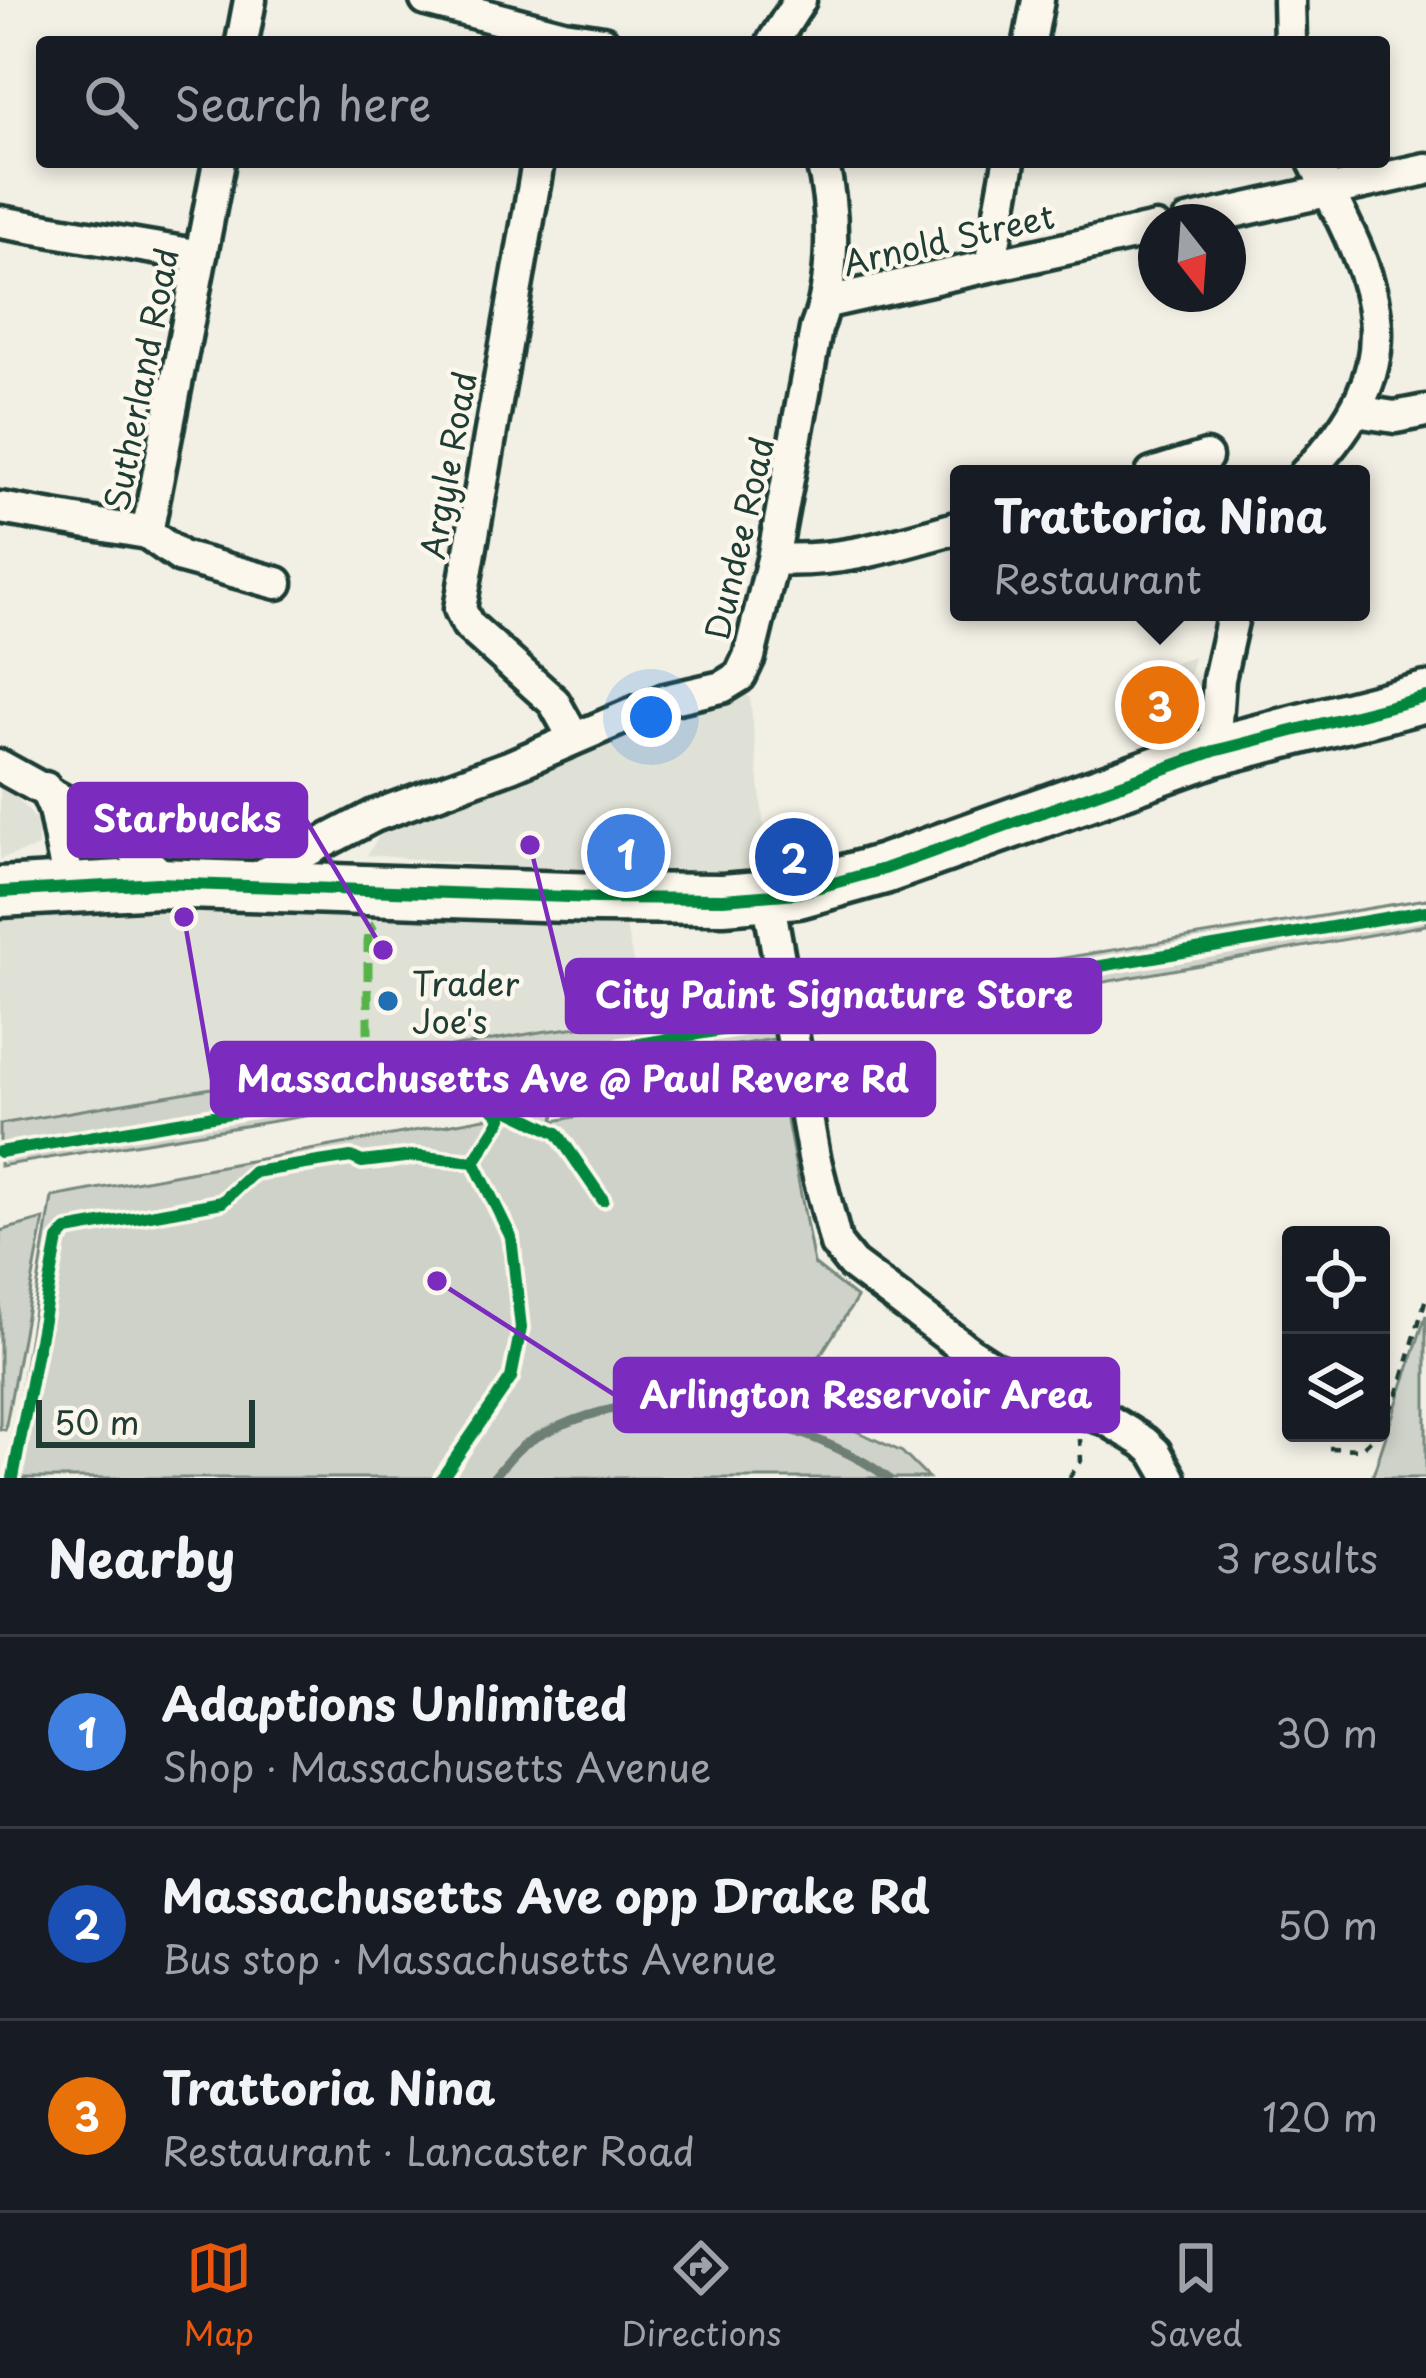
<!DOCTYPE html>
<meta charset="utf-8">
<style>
body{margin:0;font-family:"Playpen Sans",sans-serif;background:#242831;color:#f1f3f6}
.controls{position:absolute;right:36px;bottom:36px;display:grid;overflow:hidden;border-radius:12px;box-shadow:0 6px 18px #0003}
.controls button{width:108px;height:108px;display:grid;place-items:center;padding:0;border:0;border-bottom:3px solid #363941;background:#171b24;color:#f1f3f6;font:60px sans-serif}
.compass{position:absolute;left:1138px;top:204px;width:108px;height:108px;border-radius:50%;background:#171b24;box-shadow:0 6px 18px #0003;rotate:163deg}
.scale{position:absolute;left:36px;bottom:30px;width:219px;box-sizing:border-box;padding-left:12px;border:6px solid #1f3d34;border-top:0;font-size:33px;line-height:42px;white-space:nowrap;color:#1f3d34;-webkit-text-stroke:9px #fbf7ec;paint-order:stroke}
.you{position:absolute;left:651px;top:717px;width:42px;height:42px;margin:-30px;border:9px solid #fff;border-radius:50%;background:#1a73e8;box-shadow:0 0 0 18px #1a73e833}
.badge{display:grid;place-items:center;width:78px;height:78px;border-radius:50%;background:#ea580c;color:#fff;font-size:39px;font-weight:700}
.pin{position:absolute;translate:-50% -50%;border:6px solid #fff;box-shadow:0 3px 12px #0006}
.popup{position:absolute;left:950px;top:465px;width:420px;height:156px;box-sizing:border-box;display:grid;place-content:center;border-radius:12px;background:#171b24;filter:drop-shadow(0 3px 9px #0005);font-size:39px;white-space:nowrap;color:#9ea1a6}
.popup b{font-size:45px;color:#f1f3f6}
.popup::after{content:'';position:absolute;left:50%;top:100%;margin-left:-24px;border:24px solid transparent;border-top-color:#171b24}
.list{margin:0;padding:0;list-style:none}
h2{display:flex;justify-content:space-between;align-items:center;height:156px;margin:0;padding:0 48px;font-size:51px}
h2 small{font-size:39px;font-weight:400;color:#9ea1a6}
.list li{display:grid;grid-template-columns:78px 1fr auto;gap:36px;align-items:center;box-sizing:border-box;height:192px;padding:0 48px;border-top:3px solid #363941}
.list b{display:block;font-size:45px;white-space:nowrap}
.list p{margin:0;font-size:39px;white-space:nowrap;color:#9ea1a6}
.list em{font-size:39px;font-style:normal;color:#9ea1a6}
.icon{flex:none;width:66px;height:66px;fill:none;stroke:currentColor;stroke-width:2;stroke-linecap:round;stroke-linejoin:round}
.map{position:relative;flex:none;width:1426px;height:1478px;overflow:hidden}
.search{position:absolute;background:#171b24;box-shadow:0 6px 18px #0003;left:36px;right:36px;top:36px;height:132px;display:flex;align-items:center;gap:30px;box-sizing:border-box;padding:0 42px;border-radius:12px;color:#9ea1a6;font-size:45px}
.sheet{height:732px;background:#171b24}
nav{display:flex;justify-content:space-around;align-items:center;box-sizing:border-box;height:168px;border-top:3px solid #363941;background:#171b24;font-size:33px;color:#9ea1a6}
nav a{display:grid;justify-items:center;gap:6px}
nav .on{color:#ea580c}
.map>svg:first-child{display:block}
.built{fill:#e0e1d6}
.green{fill:#cfd2c8;stroke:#77887e;stroke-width:3}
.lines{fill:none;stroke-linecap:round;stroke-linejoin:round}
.stream{stroke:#6e7f75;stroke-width:9}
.minor-casing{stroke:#1f3d34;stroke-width:39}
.primary-casing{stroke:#1f3d34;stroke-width:57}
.path{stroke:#1f3d34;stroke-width:4.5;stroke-dasharray:9 9;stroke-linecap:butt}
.minor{stroke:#fbf7ec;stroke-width:30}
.primary{stroke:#fbf7ec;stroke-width:48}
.quiet{stroke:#55b346;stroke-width:9;stroke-dasharray:18 9;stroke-linecap:butt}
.cycleway-casing{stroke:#fbf7ec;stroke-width:20}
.cycleway{stroke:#00873e;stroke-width:12}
.poi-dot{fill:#1f6fb2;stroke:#fbf7ec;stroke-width:4.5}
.labels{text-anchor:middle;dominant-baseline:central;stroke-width:9;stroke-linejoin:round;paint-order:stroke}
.street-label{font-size:33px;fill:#1f3d34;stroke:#fbf7ec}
.poi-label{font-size:33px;fill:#1f3d34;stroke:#fbf7ec;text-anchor:start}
.leader{fill:none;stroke:#7b2cbf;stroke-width:4.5}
.callout-dot{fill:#7b2cbf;stroke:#fbf7ec;stroke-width:4.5}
.callout{fill:#7b2cbf;stroke:#7b2cbf;stroke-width:4.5}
.callout-label{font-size:36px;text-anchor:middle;font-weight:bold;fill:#fff}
</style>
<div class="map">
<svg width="1426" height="1478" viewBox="0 0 1426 1478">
<rect width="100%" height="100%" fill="#f2f0e5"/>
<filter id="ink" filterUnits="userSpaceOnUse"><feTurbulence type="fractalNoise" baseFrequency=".00833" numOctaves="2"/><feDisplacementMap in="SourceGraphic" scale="24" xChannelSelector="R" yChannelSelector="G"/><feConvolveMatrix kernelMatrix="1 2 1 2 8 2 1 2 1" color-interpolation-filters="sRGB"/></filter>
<g filter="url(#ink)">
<path class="built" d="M1194,657L1180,713L1171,722L1145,733L1126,676Z
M739,691L750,697L769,874L646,878L367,855L386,825L644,718Z
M0,786L12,792L38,822V847L0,859Z
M85,902L375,909L626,925L644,1018L540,1032L0,1124V909Z"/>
<path class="green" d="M1426,899V925L896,1019L0,1166V1124L540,1032L879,988Z
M779,1078L814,1264L857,1298L791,1401L902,1452L928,1478H7L52,1197L556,1105L554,1121Z
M44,1219L5,1430L0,1429V1231Z
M1426,1315V1478H1372Z"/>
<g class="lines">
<path class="stream" d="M493,1478C503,1467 513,1452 525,1444C555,1425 595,1411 630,1406C699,1395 834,1435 888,1478"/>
<defs>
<path id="minor" d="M426,0L564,36L603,42
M1289,0L1290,42
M242,42L250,0
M773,42L800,0
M1030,42L1038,0
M538,162L460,609L468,625L554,702L574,738
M0,222L201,256
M1188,222L1426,169
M990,266L1009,162
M827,302L1156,229
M1355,411L1395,417L1426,411
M1152,474L1206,457
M1305,474C1417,359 1378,288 1314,162
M0,508L147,533L219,162
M147,533L181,557L277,583
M773,559C842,563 894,545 959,527
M1214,751L1219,679L1234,612
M0,766L105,824L170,883
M45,788L54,809L69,885
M248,882L374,816L511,766L665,700L722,687L740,676L749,657L773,559L816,329C835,282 835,211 822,162
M768,897L814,1157L836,1244L852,1264L969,1352L1040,1398L1106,1419L1144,1442L1155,1452L1170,1478"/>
<path id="primary" d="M0,892L158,883L597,898L723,899L798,893L884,869L1214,751L1426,697"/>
</defs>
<use href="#minor" class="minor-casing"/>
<use href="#primary" class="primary-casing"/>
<path class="path" d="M368,1061L404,1057
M1381,1428L1397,1396L1426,1298
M1329,1448L1361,1449L1378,1433
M1069,1478L1081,1461L1080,1439"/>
<use href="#minor" class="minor"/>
<use href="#primary" class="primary"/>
<path class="quiet" d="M368,1061V929L375,925"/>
<defs>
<path id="cycleway" d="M0,892L158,883L597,898L723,899L798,893L884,869L1214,751L1426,697
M489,1100L557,1133L603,1200
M0,1152L1426,911
M13,1478L58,1240L67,1230L222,1202L254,1172L351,1157L362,1162L413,1156L474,1162
M442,1478L511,1378L521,1328L511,1237L474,1162L502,1118L482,1097V1068"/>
</defs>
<use href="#cycleway" class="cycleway-casing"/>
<use href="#cycleway" class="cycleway"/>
</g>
</g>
<circle class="poi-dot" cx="388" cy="1001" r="12"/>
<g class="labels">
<g class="street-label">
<text transform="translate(948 238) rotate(-13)">Arnold Street</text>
<text transform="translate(140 379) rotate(-79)">Sutherland Road</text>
<text transform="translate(447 465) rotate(-80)">Argyle Road</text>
<text transform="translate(738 538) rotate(-77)">Dundee Road</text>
</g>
<g class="poi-label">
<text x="412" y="982">Trader<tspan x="412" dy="38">Joe's</tspan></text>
</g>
</g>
<path class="leader" d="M383 950L306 820M530 845L567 996M184 917L212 1079M437 1281L615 1395"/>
<g class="callout-dot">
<circle cx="383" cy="950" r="12"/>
<circle cx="530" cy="845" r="12"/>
<circle cx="184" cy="917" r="12"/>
<circle cx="437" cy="1281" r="12"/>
</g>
<g class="callout">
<rect x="69" y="784" width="237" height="72" rx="12"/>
<rect x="567" y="960" width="533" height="72" rx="12"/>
<rect x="212" y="1043" width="722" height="72" rx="12"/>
<rect x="615" y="1359" width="503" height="72" rx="12"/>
</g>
<g class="callout-label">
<text x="187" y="832">Starbucks</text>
<text x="834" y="1008">City Paint Signature Store</text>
<text x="573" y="1092">Massachusetts Ave @ Paul Revere Rd</text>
<text x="866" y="1408">Arlington Reservoir Area</text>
</g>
</svg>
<div class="controls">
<button><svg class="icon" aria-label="locate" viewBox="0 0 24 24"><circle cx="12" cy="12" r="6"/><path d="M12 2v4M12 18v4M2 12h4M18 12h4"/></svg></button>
<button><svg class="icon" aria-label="layers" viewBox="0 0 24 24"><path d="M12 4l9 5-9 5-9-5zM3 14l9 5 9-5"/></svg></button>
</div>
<svg class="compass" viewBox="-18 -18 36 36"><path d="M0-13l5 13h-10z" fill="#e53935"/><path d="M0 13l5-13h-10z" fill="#9ea1a6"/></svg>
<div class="scale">50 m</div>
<div class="you"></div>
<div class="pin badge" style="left:626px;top:853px;background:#3f7fe0">1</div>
<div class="pin badge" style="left:794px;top:857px;background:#1a4fb4">2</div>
<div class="pin badge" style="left:1160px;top:705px;background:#e8710a">3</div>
<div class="popup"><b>Trattoria Nina</b>Restaurant</div>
<div class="search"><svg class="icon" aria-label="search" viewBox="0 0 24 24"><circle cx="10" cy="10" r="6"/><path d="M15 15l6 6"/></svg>Search here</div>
</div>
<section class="sheet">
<h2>Nearby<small>3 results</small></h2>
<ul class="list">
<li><span class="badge" style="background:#3f7fe0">1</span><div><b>Adaptions Unlimited</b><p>Shop · Massachusetts Avenue</p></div><em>30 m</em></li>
<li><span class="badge" style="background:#1a4fb4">2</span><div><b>Massachusetts Ave opp Drake Rd</b><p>Bus stop · Massachusetts Avenue</p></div><em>50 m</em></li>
<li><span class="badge" style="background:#e8710a">3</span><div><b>Trattoria Nina</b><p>Restaurant · Lancaster Road</p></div><em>120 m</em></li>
</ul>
</section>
<nav>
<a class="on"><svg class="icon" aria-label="map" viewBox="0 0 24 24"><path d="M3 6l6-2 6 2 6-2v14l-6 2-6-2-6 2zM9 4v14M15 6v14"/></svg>Map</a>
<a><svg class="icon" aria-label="directions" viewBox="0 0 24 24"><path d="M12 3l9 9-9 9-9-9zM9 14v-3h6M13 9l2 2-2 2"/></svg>Directions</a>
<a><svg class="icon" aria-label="saved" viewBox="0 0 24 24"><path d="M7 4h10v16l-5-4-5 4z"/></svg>Saved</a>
</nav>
